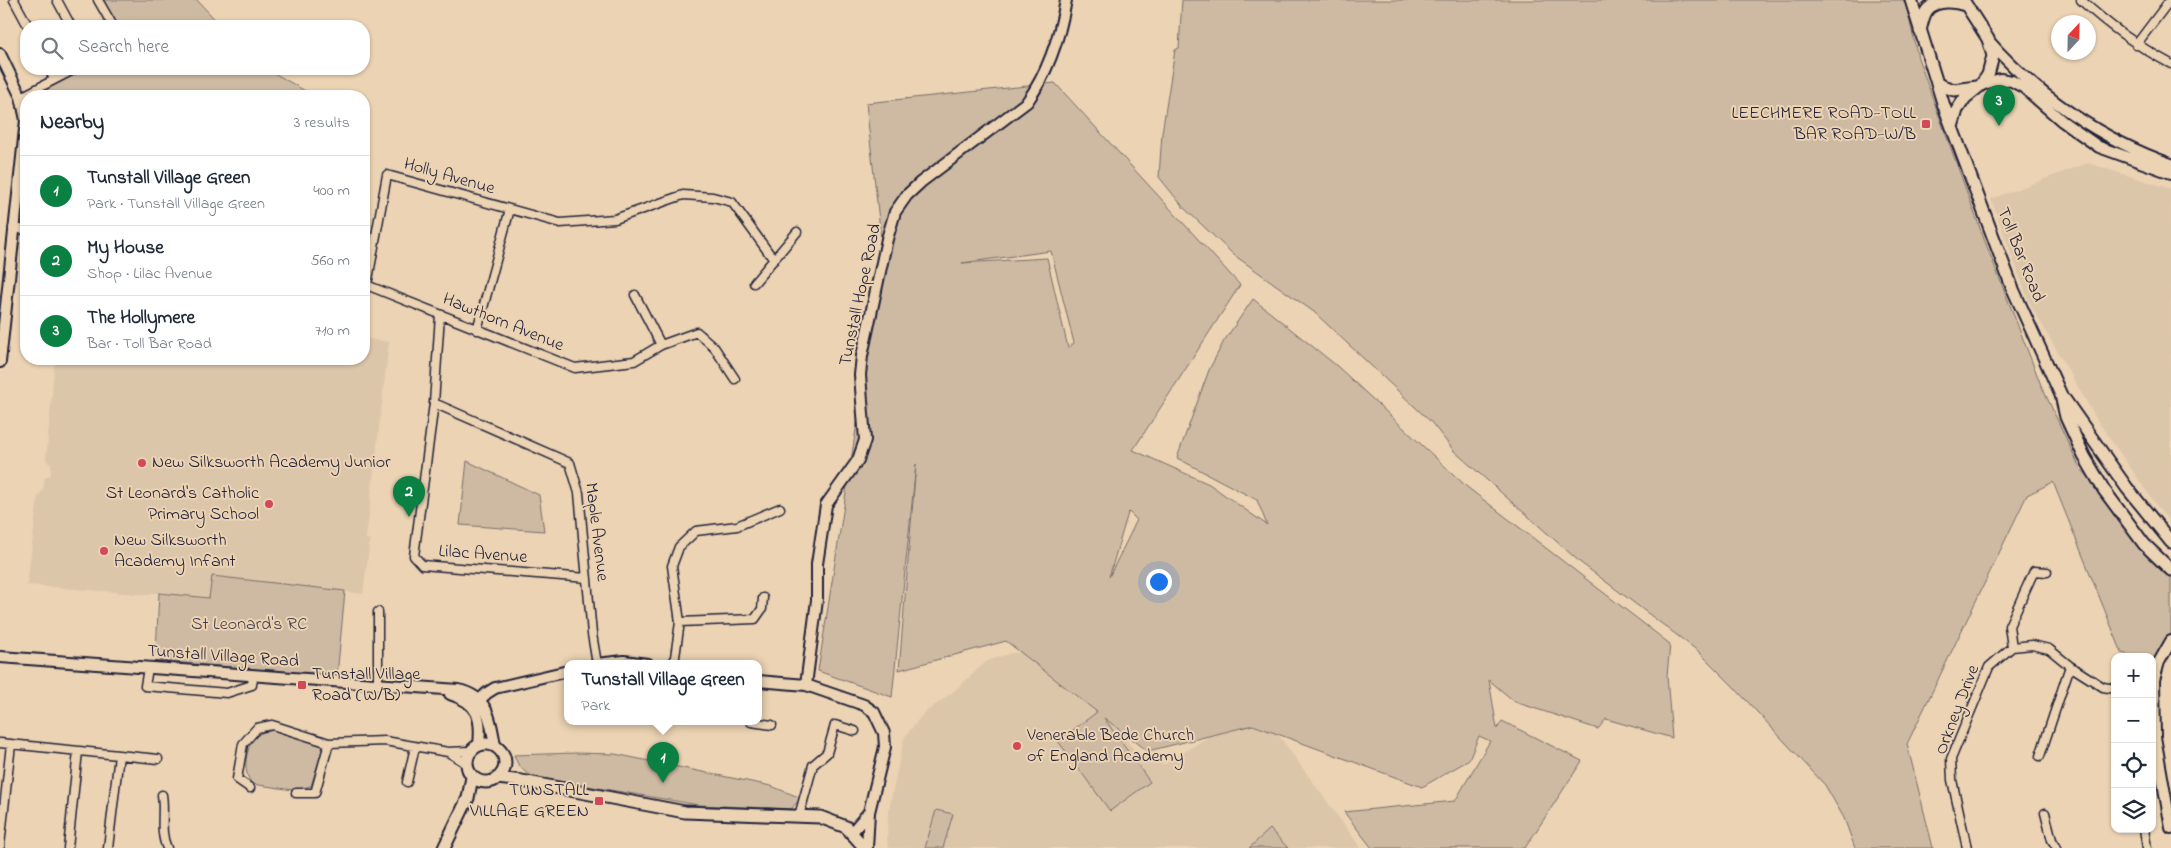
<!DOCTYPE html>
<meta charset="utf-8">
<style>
body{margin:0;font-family:"Indie Flower",sans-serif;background:#f6f6f7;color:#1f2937}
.controls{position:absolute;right:15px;bottom:15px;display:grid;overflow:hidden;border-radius:10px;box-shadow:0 1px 4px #0004}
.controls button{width:45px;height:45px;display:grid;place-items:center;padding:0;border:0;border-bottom:1px solid #e0e1e3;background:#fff;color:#1f2937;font:25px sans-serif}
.compass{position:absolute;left:2051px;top:15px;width:45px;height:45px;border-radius:50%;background:#fff;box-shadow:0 1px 4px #0004;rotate:22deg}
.you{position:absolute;left:1158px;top:581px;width:18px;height:18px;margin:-12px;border:4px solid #fff;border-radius:50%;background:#1a73e8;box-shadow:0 0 0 8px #1a73e833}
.badge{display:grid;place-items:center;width:32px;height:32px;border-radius:50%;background:#0b8043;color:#fff;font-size:16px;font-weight:700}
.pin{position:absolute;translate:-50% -41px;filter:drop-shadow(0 1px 2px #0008)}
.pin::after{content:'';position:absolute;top:26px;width:18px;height:15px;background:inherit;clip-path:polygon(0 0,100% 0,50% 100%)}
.popup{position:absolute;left:564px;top:660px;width:198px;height:65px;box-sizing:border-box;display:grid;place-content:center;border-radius:10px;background:#fff;filter:drop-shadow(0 1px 4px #0005);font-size:16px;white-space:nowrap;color:#747a83}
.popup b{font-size:19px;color:#1f2937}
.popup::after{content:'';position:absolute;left:50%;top:100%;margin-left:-10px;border:10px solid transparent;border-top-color:#fff}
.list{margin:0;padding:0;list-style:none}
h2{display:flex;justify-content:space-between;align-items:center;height:65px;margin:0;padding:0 20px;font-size:21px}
h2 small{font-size:16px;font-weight:400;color:#747a83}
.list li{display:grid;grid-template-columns:32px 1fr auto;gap:15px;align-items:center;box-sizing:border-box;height:70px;padding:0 20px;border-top:1px solid #e0e1e3}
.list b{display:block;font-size:19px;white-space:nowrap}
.list p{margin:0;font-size:16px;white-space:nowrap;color:#747a83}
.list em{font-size:16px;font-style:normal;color:#747a83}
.icon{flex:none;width:28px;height:28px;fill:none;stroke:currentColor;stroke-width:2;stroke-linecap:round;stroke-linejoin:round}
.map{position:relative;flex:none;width:2171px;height:848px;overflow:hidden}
.search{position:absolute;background:#fff;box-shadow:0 1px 4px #0004;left:20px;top:20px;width:350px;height:55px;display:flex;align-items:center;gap:12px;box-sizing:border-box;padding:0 18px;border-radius:20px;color:#747a83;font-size:19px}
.panel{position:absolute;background:#fff;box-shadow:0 1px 4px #0004;left:20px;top:90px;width:350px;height:275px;border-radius:20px}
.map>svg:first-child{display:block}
.built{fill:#dcc6aa}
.green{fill:#cebaa2;stroke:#786e6e;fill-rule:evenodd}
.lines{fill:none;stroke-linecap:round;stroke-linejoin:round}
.minor-casing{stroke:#22223b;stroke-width:11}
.tertiary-casing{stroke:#22223b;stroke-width:14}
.secondary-casing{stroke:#22223b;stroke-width:15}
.minor{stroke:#ebd3b3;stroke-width:8}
.tertiary{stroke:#ebd3b3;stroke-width:10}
.secondary{stroke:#ebd3b3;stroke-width:11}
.poi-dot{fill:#d1495b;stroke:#ebd3b3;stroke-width:2}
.labels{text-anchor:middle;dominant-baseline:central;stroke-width:4;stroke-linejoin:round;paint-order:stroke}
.poi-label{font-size:18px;fill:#22223b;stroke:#ebd3b3;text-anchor:start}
.street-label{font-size:18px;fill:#22223b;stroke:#ebd3b3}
.park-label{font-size:18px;fill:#444050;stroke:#ebd3b3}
</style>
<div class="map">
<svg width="2171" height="848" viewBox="0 0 2171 848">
<rect width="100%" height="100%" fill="#ebd3b3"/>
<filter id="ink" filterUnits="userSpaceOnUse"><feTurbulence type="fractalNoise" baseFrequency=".02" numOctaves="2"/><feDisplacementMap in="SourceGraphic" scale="10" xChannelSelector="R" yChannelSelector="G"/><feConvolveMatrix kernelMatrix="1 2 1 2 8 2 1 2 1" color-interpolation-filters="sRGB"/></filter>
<g filter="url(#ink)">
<path class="built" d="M2088,163L2171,189V522L2162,513L2097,420L2030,304L1991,199Z
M364,338L389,342L366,539L370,540L363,594L213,576L209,598L159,593H151L150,595L27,585L38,497L43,489L45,477L51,475V465L46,460L55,359H364Z
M1035,651L1110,717L1137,754L1154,763L1165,764L1216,732L1243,725L1262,726L1277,733L1361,848H889L887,841L888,814L904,738L923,714L953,692L987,661L1012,653Z"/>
<path class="green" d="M99,0H197L221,26H115Z
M1182,0H1905L1918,58L1981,231L2041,385L2080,468L2171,566V641L2159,662L2152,661V657H2138L2122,653L2053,482L2027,495L1907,744L1933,848H1855L1844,818L1825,785L1732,685L1698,651L1581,563L1454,451L1431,422L1314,312L1234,255L1184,208L1159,177L1162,133L1175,50L1179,48Z
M79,69H267L314,96L21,97Z
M1055,83L1240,285L1133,450L1209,484L1267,525L1257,500L1177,458L1209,370L1224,341L1253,299L1337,366L1467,487L1670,644L1667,676L1672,738L1606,719L1598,729L1515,702L1489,680L1497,729L1502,721L1582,761L1525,848H1372L1344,812L1455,801L1490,741L1479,736L1469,760L1422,787L1253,725L1148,751L1104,718L1150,782L1110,811L1058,741L1097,712L1006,641L899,670L916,464L892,697L818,671L883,257L866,103ZM1051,251L1074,343L1068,348L1047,258L962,263ZM1129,512L1137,520L1109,577L1128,513Z
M467,461L539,495L544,531L460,525Z
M212,576L345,591L337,676L161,661L156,652L159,593L209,598Z
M275,730L324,744L311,786L293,790L252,784C242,770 246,755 252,739L263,732Z
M576,753L615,754L771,786L801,798L791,809L699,805L534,777C524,773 517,765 514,755Z
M936,810L953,814L943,848H925Z
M1270,829L1288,848H1249Z"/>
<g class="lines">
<defs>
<path id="minor" d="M14,0L28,26
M57,0L71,26
M98,0L113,26
M2081,0C2109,26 2137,46 2171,64
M2136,45L2170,0
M49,69L54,79
M21,97L75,69
M13,228L26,230
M754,283L797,232
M364,284L575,368L634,361L661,345L697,332L714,347L735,379
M367,285L387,175L560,223L615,219L683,195L713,197L732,202L774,260
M635,295L661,345
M440,315L434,403L414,556L422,565L587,578
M477,330L510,209
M434,403L570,463L579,493L592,634L597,664
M680,622L755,619L762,609L763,598
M2012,647L2009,626L2034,571L2047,572
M674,664L680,622L672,566L679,547L696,531L737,526L780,508
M148,668L145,686L227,693L252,685L253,675
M378,685V612
M751,722L772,725
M0,743L158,759
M448,752L466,763
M2040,756L2070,666
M407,782L415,747
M250,788L237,779L243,744L257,728L272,725L329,743L385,741L448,752L470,751
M296,793H315L329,743
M162,795C165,812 159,832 167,848
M2045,813L2052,840L2057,848
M799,816L813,765L827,753L835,725L855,731
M2144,829L2147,848
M0,846L11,744
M68,848L78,751
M108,848L119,755
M1967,848L1952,780L1951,759L1989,667L2012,647L2032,645L2049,649L2070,666L2103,687L2115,689"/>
<path id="tertiary" d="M1988,40C2036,95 2102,140 2171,164
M0,54L21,97L26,120L0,362
M1981,85L2000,79L2012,81L2023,87L2062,121L2099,147L2171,173
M2171,641L2159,662L2154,680L2155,737L2171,828
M0,657L458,690C488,696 491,720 495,746
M596,664L624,661L648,664
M758,681L806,685L864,705L874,712L884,733L885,747L869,812L867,848
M806,685L817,600V564L826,505L858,460L865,440L860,375L862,356L887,239L895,212L907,195L921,182L1027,102C1049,71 1060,36 1066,0
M450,694C478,703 482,717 479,745
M473,706L487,693L495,688L568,671
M852,832L869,812"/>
<path id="secondary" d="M1911,0L1944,106L2012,287L2061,395L2066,417L2084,456L2104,490L2144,544L2171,570
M1920,31C1922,24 1923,13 1929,8C1938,0 1955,1 1965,5
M1937,84L1954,90L1977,87
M1952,127L1957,110L1965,98L1981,85L1988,75L1993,56L1988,39L1963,0
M2065,400L2127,488L2171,542
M467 763a19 19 0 1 1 38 0a19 19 0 1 1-38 0Z
M497,778L522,781L685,812L820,817L846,827L865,848
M444,848L468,798L472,777"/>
</defs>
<use href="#minor" class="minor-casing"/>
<use href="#tertiary" class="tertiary-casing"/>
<use href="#secondary" class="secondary-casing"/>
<use href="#minor" class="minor"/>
<use href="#tertiary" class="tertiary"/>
<use href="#secondary" class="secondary"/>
</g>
</g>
<g class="poi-dot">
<rect x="1921" y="119" width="10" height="10" rx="2.5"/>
<circle cx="142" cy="463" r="5"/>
<circle cx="269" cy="504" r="5"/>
<circle cx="104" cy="551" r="5"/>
<rect x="297" y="680" width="10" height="10" rx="2.5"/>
<circle cx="1017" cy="746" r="5"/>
<rect x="594" y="796" width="10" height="10" rx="2.5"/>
</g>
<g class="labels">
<g class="poi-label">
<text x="1916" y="114" text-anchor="end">LEECHMERE ROAD-TOLL<tspan x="1916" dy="21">BAR ROAD-W/B</tspan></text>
<text x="152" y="463">New Silksworth Academy Junior</text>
<text x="259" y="494" text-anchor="end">St Leonard's Catholic<tspan x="259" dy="21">Primary School</tspan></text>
<text x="114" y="541">New Silksworth<tspan x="114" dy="21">Academy Infant</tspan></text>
<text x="312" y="675">Tunstall Village<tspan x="312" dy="21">Road (W/B)</tspan></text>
<text x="1027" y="736">Venerable Bede Church<tspan x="1027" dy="21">of England Academy</tspan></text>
<text x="589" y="791" text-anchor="end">TUNSTALL<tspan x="589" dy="21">VILLAGE GREEN</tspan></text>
</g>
<g class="street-label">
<text transform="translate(449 177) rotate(16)">Holly Avenue</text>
<text transform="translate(2020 255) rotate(68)">Toll Bar Road</text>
<text transform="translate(861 295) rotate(-78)">Tunstall Hope Road</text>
<text transform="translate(503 323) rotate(22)">Hawthorn Avenue</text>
<text transform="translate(596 532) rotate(83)">Maple Avenue</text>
<text transform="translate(483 555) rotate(4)">Lilac Avenue</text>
<text transform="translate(223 657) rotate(4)">Tunstall Village Road</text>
<text transform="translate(1958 710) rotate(-69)">Orkney Drive</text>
</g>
<g class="park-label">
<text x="249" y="625">St Leonard's RC</text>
</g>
</g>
</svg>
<div class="controls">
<button>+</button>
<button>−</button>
<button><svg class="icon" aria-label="locate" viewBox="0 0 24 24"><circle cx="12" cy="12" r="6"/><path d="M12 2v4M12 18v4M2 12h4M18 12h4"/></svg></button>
<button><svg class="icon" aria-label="layers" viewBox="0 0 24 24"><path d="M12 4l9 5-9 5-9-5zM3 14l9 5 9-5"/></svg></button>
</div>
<svg class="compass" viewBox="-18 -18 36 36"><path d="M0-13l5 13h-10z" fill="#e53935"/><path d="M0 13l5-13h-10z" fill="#747a83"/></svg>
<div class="you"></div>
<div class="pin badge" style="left:663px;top:783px">1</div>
<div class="popup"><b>Tunstall Village Green</b>Park</div>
<div class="pin badge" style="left:409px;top:517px">2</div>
<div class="pin badge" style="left:1999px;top:126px">3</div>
<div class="search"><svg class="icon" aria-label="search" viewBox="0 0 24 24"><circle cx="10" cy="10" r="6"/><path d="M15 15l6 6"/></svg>Search here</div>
<section class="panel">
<h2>Nearby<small>3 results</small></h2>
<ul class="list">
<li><span class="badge">1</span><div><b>Tunstall Village Green</b><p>Park · Tunstall Village Green</p></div><em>400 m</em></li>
<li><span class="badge">2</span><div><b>My House</b><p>Shop · Lilac Avenue</p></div><em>560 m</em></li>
<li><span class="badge">3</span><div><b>The Hollymere</b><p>Bar · Toll Bar Road</p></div><em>710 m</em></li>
</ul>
</section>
</div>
